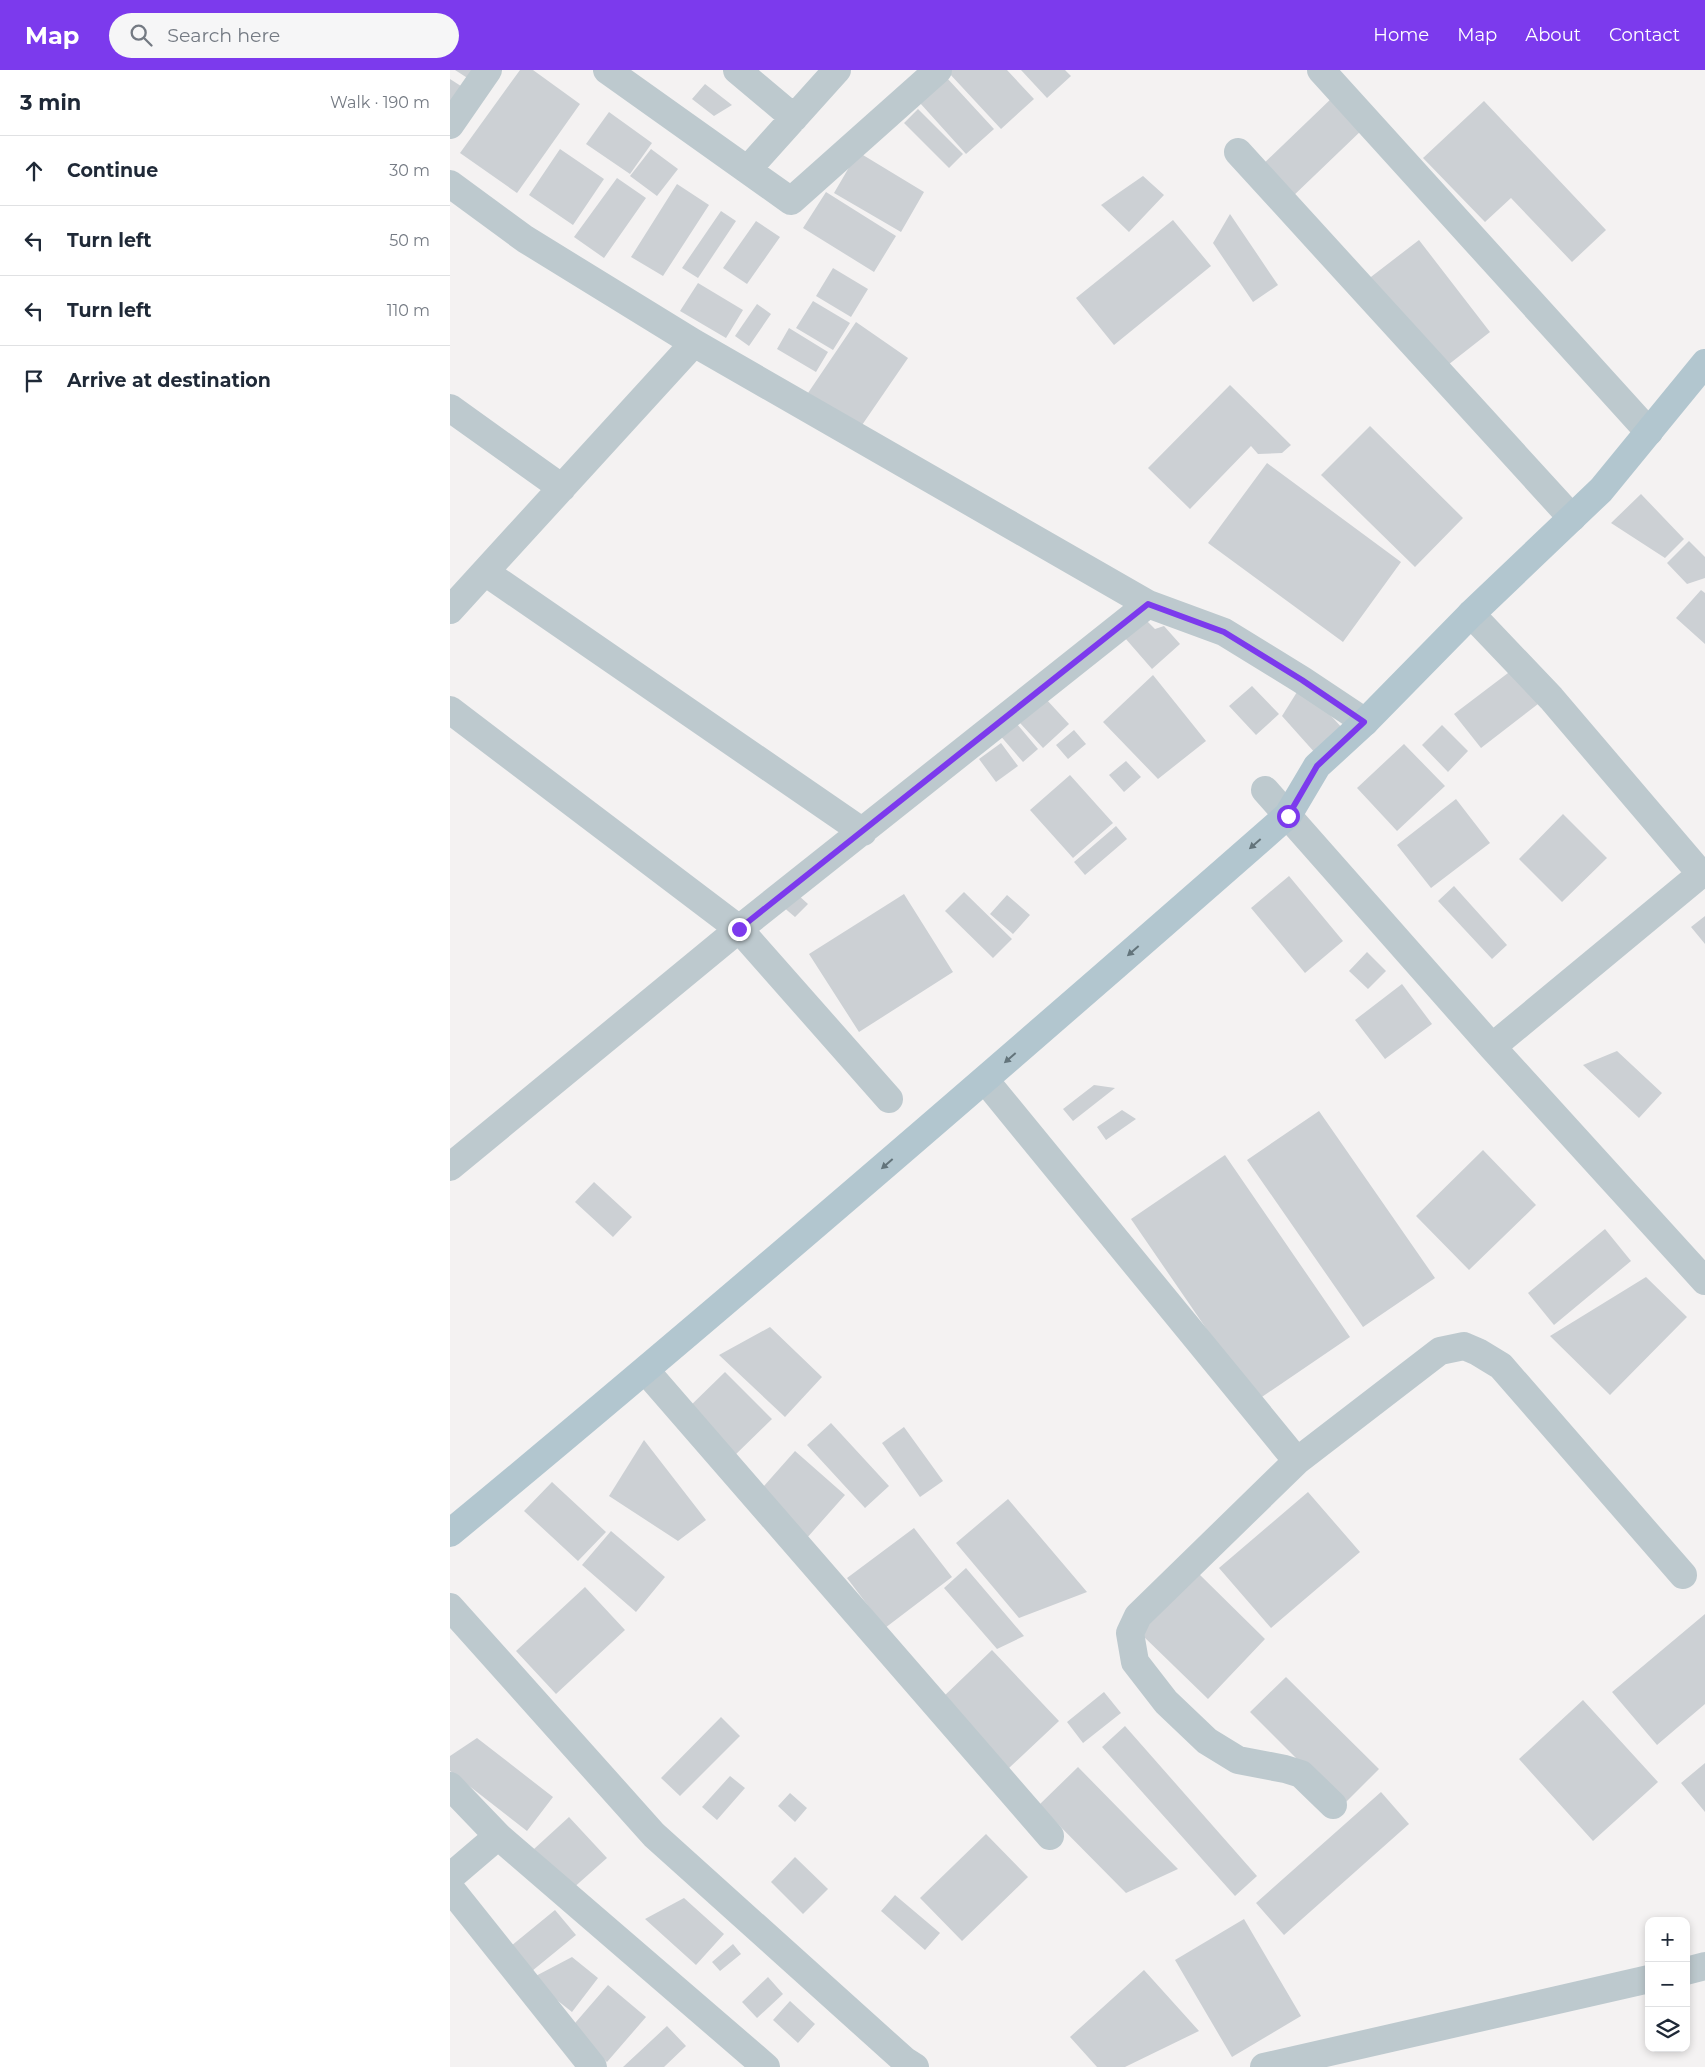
<!DOCTYPE html>
<meta charset="utf-8">
<style>
body{margin:0;font-family:Montserrat,sans-serif;background:#f6f6f7;color:#1f2937}
.controls{position:absolute;right:15px;bottom:15px;display:grid;overflow:hidden;border-radius:10px;box-shadow:0 2px 8px #0003}
.controls button{width:45px;height:45px;display:grid;place-items:center;padding:0;border:0;border-bottom:1px solid #e0e1e3;background:#fff;color:#1f2937;font:25px sans-serif}
.stop{position:absolute;width:15px;height:15px;margin:-11px;border:4px solid #7c3aed;border-radius:50%;background:#fff}
.stop.end{background:#7c3aed;border-color:#fff;box-shadow:0 1px 5px #0008}
.list{margin:0;padding:0;list-style:none}
h2{display:flex;justify-content:space-between;align-items:center;height:65px;margin:0;padding:0 20px;font-size:21px}
h2 small{font-size:16px;font-weight:400;color:#747a83}
.list li{display:grid;grid-template-columns:32px 1fr auto;gap:15px;align-items:center;box-sizing:border-box;height:70px;padding:0 20px;border-top:1px solid #e0e1e3}
.list b{display:block;font-size:19px;white-space:nowrap}
.list em{font-size:16px;font-style:normal;color:#747a83}
.icon{flex:none;width:28px;height:28px;fill:none;stroke:currentColor;stroke-width:2;stroke-linecap:round;stroke-linejoin:round}
.map{position:relative;flex:none;width:1255px;height:1997px;overflow:hidden}
header{display:flex;align-items:center;gap:30px;box-sizing:border-box;height:70px;padding:0 25px;background:#7c3aed;color:#fff}
header strong{font-size:24px}
nav{display:flex;gap:28px;margin-inline-start:auto;font-size:18px}
.search{width:350px;height:45px;background:#f6f6f7;display:flex;align-items:center;gap:12px;box-sizing:border-box;padding:0 18px;border-radius:28px;color:#747a83;font-size:19px}
main{display:flex}
aside{flex:1;background:#fff}
.map>svg:first-child{display:block}
.building{fill:#ccd0d4}
.lines{fill:none;stroke-linecap:round;stroke-linejoin:round}
.minor{stroke:#bdc9ce;stroke-width:28}
.major{stroke:#b2c6cf;stroke-width:28}
.oneway{fill:#63747b}
.route{stroke:#7c3aed;stroke-width:6}
</style>
<header>
<strong>Map</strong>
<div class="search"><svg class="icon" aria-label="search" viewBox="0 0 24 24"><circle cx="10" cy="10" r="6"/><path d="M15 15l6 6"/></svg>Search here</div>
<nav><a>Home</a><a>Map</a><a>About</a><a>Contact</a></nav>
</header>
<main>
<aside>
<h2>3 min<small>Walk · 190 m</small></h2>
<ul class="list">
<li><svg class="icon" aria-label="ahead" viewBox="0 0 24 24"><path d="M12 20V5M6 11l6-6 6 6"/></svg><div><b>Continue</b></div><em>30 m</em></li>
<li><svg class="icon" aria-label="left" viewBox="0 0 24 24"><path d="M17 20v-9H6M10 6l-5 5 5 5"/></svg><div><b>Turn left</b></div><em>50 m</em></li>
<li><svg class="icon" aria-label="left" viewBox="0 0 24 24"><path d="M17 20v-9H6M10 6l-5 5 5 5"/></svg><div><b>Turn left</b></div><em>110 m</em></li>
<li><svg class="icon" aria-label="arrive" viewBox="0 0 24 24"><path d="M6 21V4h12l-3 4 3 4H6"/></svg><div><b>Arrive at destination</b></div></li>
</ul>
</aside>
<div class="map">
<svg width="1255" height="1997" viewBox="0 0 1255 1997">
<rect width="100%" height="100%" fill="#f4f2f2"/>
<path class="building" d="M5,0H25L19,9Z
M70,0H83L130,34L67,123L10,83Z
M500,0H557L584,29L551,59L498,2Z
M571,0H615L621,6L597,28Z
M497,8L544,59L516,84L470,33Z
M0,9L14,18L0,39Z
M255,14L282,35L264,46L242,29Z
M884,26L914,58L840,129L809,98Z
M1034,31L1156,160L1122,192L1061,128L1035,152L973,88Z
M468,39L513,84L499,98L454,53Z
M159,42L202,73L180,104L136,74Z
M110,79L154,109L123,155L79,125Z
M201,79L228,99L207,126L180,106Z
M408,82L474,122L451,162L384,123Z
M693,106L714,125L679,162L651,135Z
M167,108L196,128L154,188L124,167Z
M227,114L259,135L213,206L181,187Z
M376,122L446,166L424,202L353,158Z
M271,141L286,151L248,208L232,198Z
M780,144L828,215L803,232L763,173Z
M723,150L761,196L664,275L626,228Z
M306,151L330,167L297,214L273,198Z
M969,170L1040,262L989,302L917,210Z
M383,198L418,219L401,247L366,226Z
M248,213L293,240L276,268L230,241Z
M363,231L400,253L383,280L346,258Z
M307,234L321,244L299,276L285,266Z
M406,252L458,288L410,358L358,323Z
M339,258L378,282L366,302L327,279Z
M780,315L841,375L832,383L808,384L801,376L740,439L698,398Z
M920,356L1013,448L965,497L871,405Z
M817,393L951,492L893,572L758,473Z
M1191,424L1234,469L1215,488L1161,453Z
M1239,471L1255,487V508L1237,514L1217,493Z
M1251,520L1255,523V574L1226,548Z
M696,550L705,559L714,556L730,574L702,599L675,568Z
M1062,600L1088,634L1031,678L1004,644Z
M703,605L756,671L708,709L653,652Z
M852,614L893,659L866,684L832,646Z
M802,616L829,644L806,665L779,636Z
M596,629L619,654L593,678L570,653Z
M567,654L588,679L573,692L548,663Z
M992,655L1018,681L998,702L972,675Z
M624,660L636,674L618,689L606,675Z
M551,673L568,696L546,712L529,689Z
M954,674L995,716L947,761L907,718Z
M676,691L691,707L674,722L659,705Z
M620,705L663,753L623,788L580,740Z
M1006,729L1040,773L981,818L947,775Z
M1113,744L1157,788L1112,832L1069,789Z
M666,756L677,769L635,805L624,792Z
M839,806L893,871L855,903L801,838Z
M1004,816L1057,875L1042,889L988,831Z
M514,822L562,869L543,888L495,841Z
M454,824L503,902L409,962L359,884Z
M348,825L358,834L345,847L332,836Z
M557,825L580,845L563,864L540,844Z
M1255,846V874L1241,857Z
M917,882L936,901L918,919L899,901Z
M952,914L982,954L935,989L905,950Z
M1167,981L1212,1023L1189,1048L1133,995Z
M644,1015L665,1018L623,1051L613,1039Z
M672,1040L686,1049L656,1070L647,1057Z
M869,1041L985,1208L913,1257L797,1090Z
M1033,1080L1086,1135L1019,1200L966,1146Z
M775,1085L900,1267L806,1331L681,1149Z
M144,1112L182,1147L163,1167L125,1132Z
M1155,1159L1181,1191L1104,1255L1078,1223Z
M1196,1207L1237,1247L1160,1325L1100,1266Z
M320,1257L372,1307L335,1347L269,1285Z
M275,1302L322,1349L281,1389L234,1342Z
M381,1353L439,1416L415,1438L357,1375Z
M454,1357L493,1411L470,1427L432,1373Z
M194,1370L256,1450L228,1471L159,1426Z
M345,1381L395,1425L356,1469L306,1425Z
M102,1412L156,1462L128,1491L74,1441Z
M858,1422L910,1482L821,1558L769,1498Z
M558,1429L637,1522L569,1548L506,1473Z
M464,1458L502,1507L435,1558L397,1508Z
M161,1461L215,1507L186,1542L132,1495Z
M516,1498L574,1566L547,1579L494,1518Z
M748,1503L815,1569L758,1629L690,1563Z
M135,1517L175,1560L106,1624L66,1581Z
M1255,1544V1634L1207,1675L1162,1622Z
M542,1580L609,1651L559,1698L492,1628Z
M836,1607L929,1699L893,1735L800,1642Z
M654,1622L671,1643L633,1673L617,1652Z
M1133,1630L1208,1712L1143,1771L1069,1689Z
M271,1647L290,1666L230,1726L211,1708Z
M675,1656L807,1806L785,1826L652,1677Z
M27,1668L103,1727L77,1761L0,1701V1686Z
M1255,1693V1742L1231,1713Z
M628,1697L728,1799L676,1823L589,1735Z
M280,1706L295,1718L267,1750L252,1737Z
M931,1722L959,1754L834,1865L806,1833Z
M340,1723L357,1738L345,1752L328,1736Z
M119,1747L157,1788L121,1820L84,1779Z
M536,1764L578,1807L512,1871L470,1828Z
M345,1787L378,1819L353,1844L321,1812Z
M445,1825L490,1863L475,1880L431,1841Z
M234,1828L274,1864L246,1895L195,1849Z
M105,1840L126,1865L82,1901L61,1876Z
M794,1849L851,1946L782,1987L725,1890Z
M283,1874L291,1884L270,1901L262,1892Z
M122,1887L148,1908L122,1942L80,1909Z
M694,1900L749,1961L675,1997H647L620,1967Z
M318,1907L333,1924L307,1948L292,1932Z
M158,1915L196,1947L157,1992L119,1960Z
M340,1931L365,1954L348,1973L323,1950Z
M217,1956L236,1976L214,1997H173Z"/>
<g class="lines">
<path class="minor" d="M157,0L341,131L488,0
M287,0L344,48
M871,0L1199,362
M0,55L38,0
M788,82L1122,448
M298,99L387,0
M0,114L75,169L244,273L698,534L774,562L852,610L915,652
M0,338L112,418
M35,502L413,762
M0,540L244,273
M1021,544L1101,628L1251,804L1042,977
M0,640L289,859L439,1029
M815,720L1042,977L1255,1211
M535,1010L847,1391L990,1281L1014,1276L1028,1282L1051,1296L1233,1505
M0,1097L289,859L698,534
M196,1301L600,1766
M847,1391L688,1546L680,1563L685,1592L716,1632L757,1671L788,1690L835,1699L851,1704L883,1735
M0,1537L204,1765L454,1990L465,1997
M0,1716L48,1766L316,1997
M0,1807L48,1766
M0,1818L143,1997
M1236,1901L1255,1896
M814,1997L1199,1909"/>
<path class="major" d="M0,1463C283,1229 561,988 838,745L867,696L915,652L1021,544L1151,420L1255,293"/>
</g>
<defs><path id="oneway-solid" d="M-6-.8H1V-3.2L6.5 0L1 3.2V.8H-6Z" transform="scale(1.25)"/></defs>
<g class="oneway">
<use href="#oneway-solid" transform="translate(805 774) rotate(139)"/>
<use href="#oneway-solid" transform="translate(683 881) rotate(139)"/>
<use href="#oneway-solid" transform="translate(560 988) rotate(139)"/>
<use href="#oneway-solid" transform="translate(437 1094) rotate(139)"/>
</g>
<g class="lines">
<path class="route" d="M289,859L698,534L774,562L852,610L914,652L867,696L838,746"/>
</g>
</svg>
<div class="controls">
<button>+</button>
<button>−</button>
<button><svg class="icon" aria-label="layers" viewBox="0 0 24 24"><path d="M12 4l9 5-9 5-9-5zM3 14l9 5 9-5"/></svg></button>
</div>
<div class="stop" style="left:838px;top:746px"></div>
<div class="stop end" style="left:289px;top:859px"></div>
</div>
</main>
